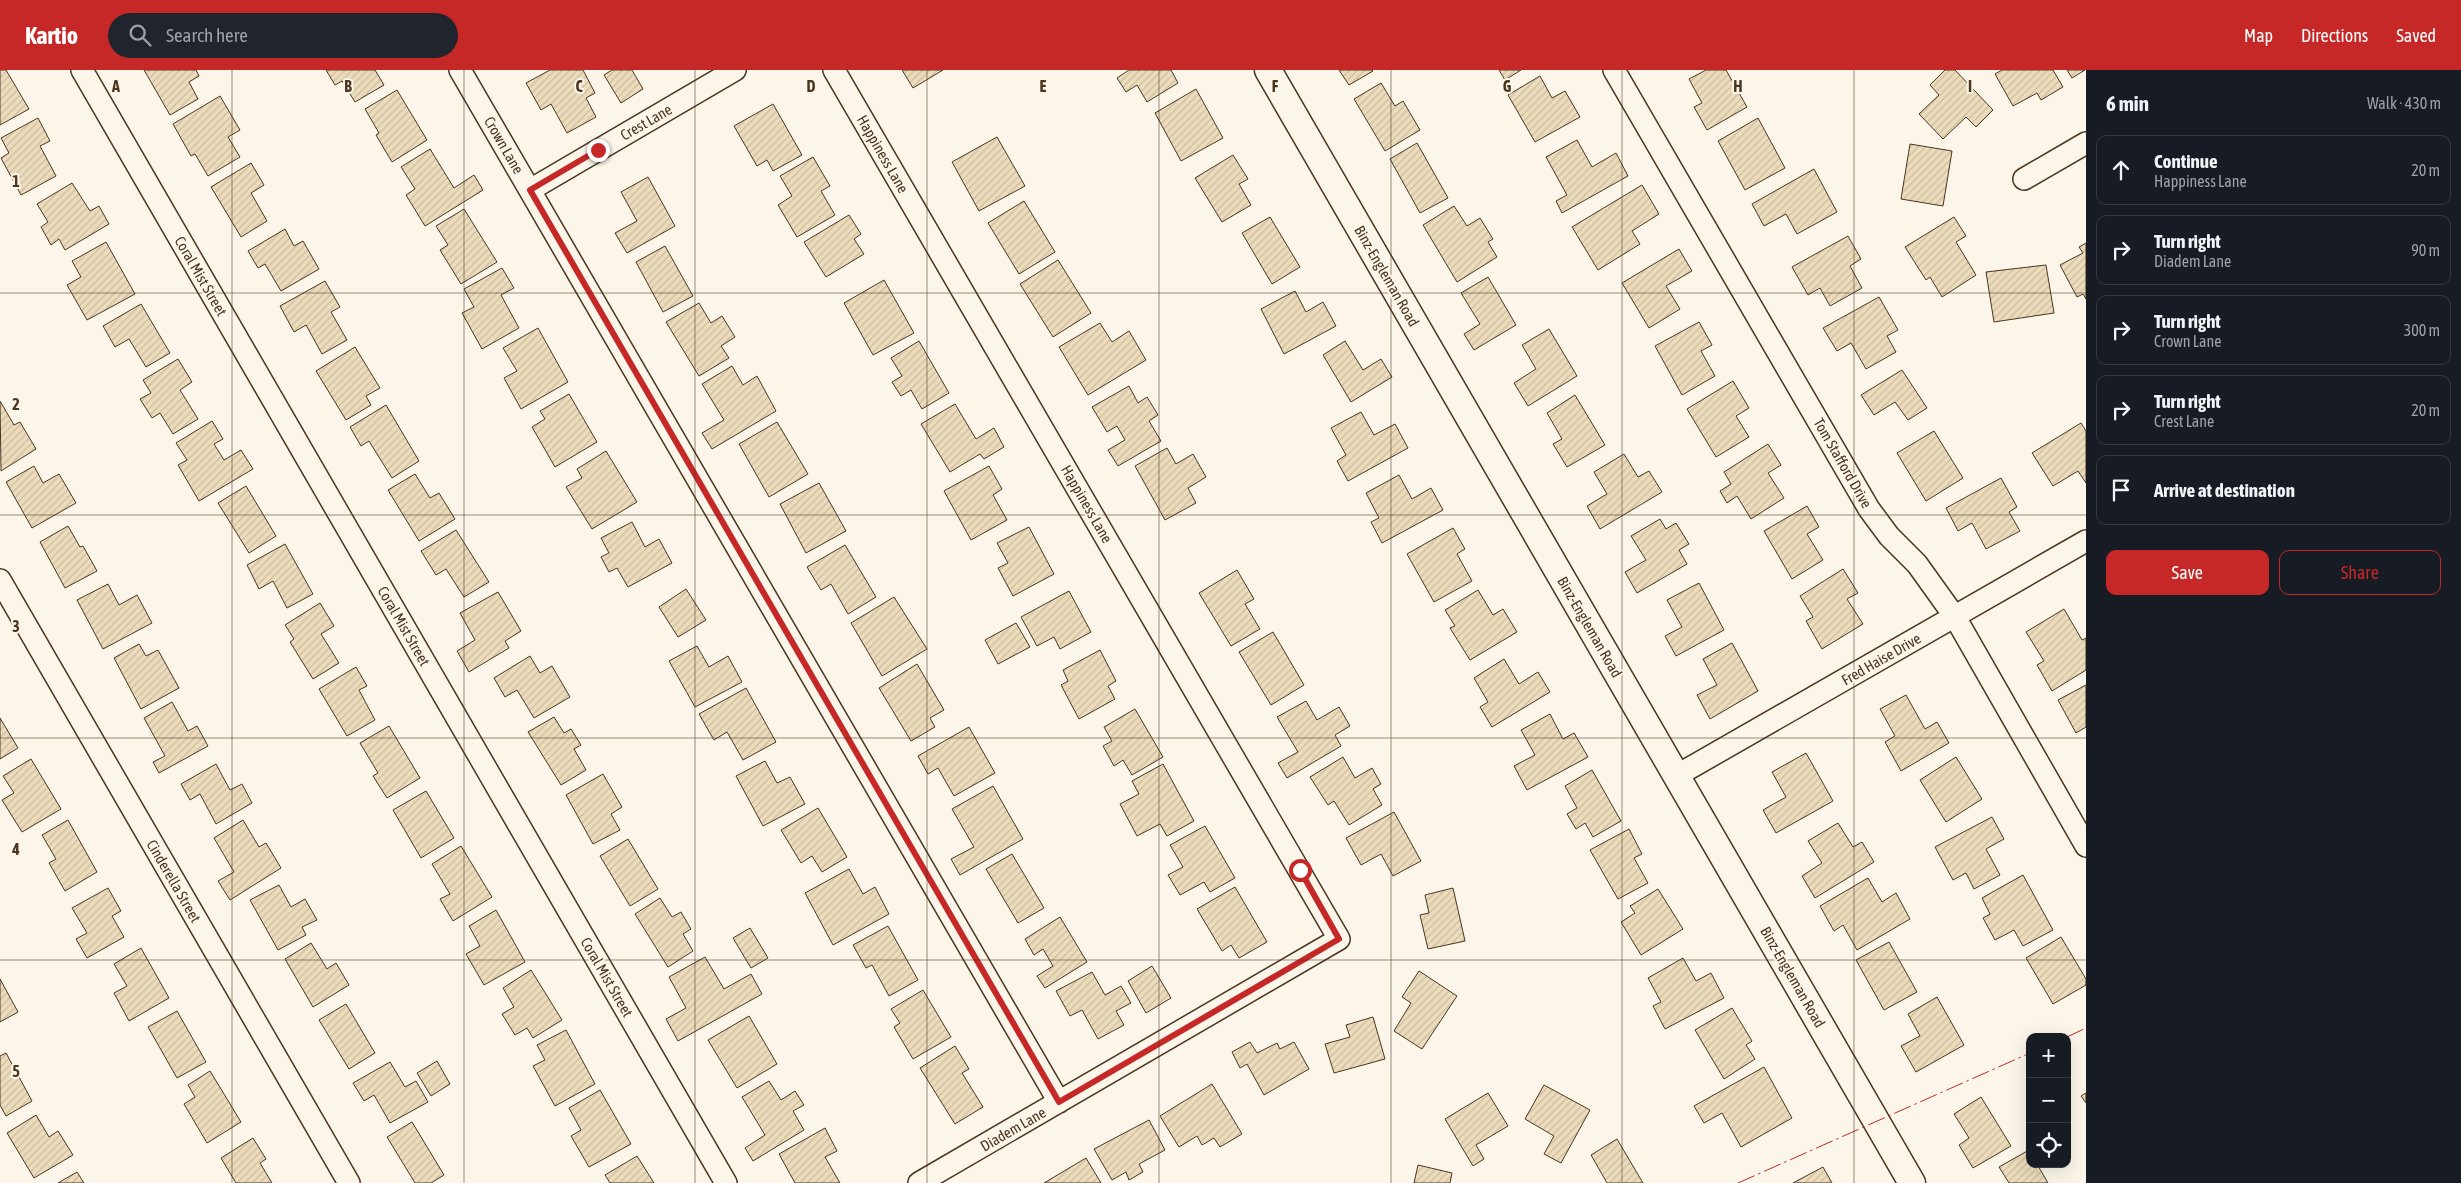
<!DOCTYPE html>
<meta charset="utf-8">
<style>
body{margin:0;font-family:"Asap Condensed",sans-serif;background:#20242c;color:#f1f3f6}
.controls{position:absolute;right:15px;bottom:15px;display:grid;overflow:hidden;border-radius:10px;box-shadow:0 5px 20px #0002}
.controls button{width:45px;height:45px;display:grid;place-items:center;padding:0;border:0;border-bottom:1px solid #363941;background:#171b24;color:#f1f3f6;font:25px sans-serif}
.stop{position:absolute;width:15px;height:15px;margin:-11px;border:4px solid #c62828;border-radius:50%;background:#fff}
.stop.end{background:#c62828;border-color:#fff;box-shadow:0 1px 5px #0008}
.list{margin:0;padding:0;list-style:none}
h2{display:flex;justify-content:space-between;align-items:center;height:65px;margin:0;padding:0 20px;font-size:21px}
h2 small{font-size:16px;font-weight:400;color:#9ea1a6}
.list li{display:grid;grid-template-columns:32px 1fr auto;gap:15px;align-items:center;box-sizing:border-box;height:70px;margin:0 10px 10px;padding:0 10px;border:1px solid #363941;border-radius:10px}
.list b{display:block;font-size:19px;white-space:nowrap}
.list p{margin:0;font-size:16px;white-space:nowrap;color:#9ea1a6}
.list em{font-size:16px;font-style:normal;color:#9ea1a6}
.actions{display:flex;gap:10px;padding:15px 20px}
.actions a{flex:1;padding:11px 0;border:1px solid #c62828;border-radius:10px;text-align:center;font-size:18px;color:#c62828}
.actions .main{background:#c62828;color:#fff}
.icon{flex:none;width:28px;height:28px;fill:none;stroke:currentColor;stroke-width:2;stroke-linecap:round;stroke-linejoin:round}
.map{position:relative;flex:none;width:2086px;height:1113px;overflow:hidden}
header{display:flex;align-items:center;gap:30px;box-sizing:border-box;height:70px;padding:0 25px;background:#c62828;color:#fff}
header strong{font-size:24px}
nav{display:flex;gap:28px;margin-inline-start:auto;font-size:18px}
.search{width:350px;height:45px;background:#20242c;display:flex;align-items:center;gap:12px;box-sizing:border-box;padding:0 18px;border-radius:28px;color:#9ea1a6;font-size:19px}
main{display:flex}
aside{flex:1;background:#171b24}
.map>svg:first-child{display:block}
.building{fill:url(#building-hatch);stroke:#4a3520}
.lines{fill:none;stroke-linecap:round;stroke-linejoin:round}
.minor-casing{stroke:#4a3520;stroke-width:24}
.tertiary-casing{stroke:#4a3520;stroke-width:29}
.minor{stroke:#fbf6e9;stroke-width:21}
.tertiary{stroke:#fbf6e9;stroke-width:26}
.power{stroke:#c62828;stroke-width:1;stroke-dasharray:18 4 2.5 4;stroke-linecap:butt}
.route{stroke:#c62828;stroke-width:6}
.grid{fill:none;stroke:#4a3520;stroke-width:1;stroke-opacity:0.55}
.labels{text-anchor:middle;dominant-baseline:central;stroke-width:4;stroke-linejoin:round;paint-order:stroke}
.street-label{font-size:15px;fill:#4a3520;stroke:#fbf6e9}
.grid-label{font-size:16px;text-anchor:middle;font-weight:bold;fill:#4a3520;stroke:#fbf6e9;stroke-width:4;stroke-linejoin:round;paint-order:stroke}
</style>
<header>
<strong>Kartio</strong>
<div class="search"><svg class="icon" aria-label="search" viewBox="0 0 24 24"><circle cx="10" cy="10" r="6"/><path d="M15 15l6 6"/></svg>Search here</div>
<nav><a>Map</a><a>Directions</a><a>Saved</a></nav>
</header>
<main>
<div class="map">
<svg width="2086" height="1113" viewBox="0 0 2086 1113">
<defs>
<pattern id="building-hatch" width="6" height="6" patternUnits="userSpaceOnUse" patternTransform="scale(1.25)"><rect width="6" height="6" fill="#ecdcbc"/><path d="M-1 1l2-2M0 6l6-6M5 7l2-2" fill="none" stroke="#ccbda1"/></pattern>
</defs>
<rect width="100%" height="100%" fill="#fbf6e9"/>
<path class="building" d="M0,0H6L29,39L0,55Z
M144,0H196L199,6L189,12L198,29L170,45Z
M326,0H375L384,15L355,32L342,11L335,15Z
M550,0H583L595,23L586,28L596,47L567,63L551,34L541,40L526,13Z
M612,0H632L643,19L621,33L604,5Z
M902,0H943L913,18Z
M1171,0L1178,13L1147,32L1137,15L1126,22L1117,8L1129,0Z
M1339,0H1372L1373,1L1349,15Z
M1499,0H1521L1505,10Z
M1706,0H1726L1747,37L1707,60L1694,37L1702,33L1689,9Z
M1945,0H1955L1993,40L1976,57L1966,47L1943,69L1919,44L1939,25L1930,15Z
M2002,0H2053L2063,17L2041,30L2037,23L2013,36L1995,4Z
M2067,0H2085L2072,8Z
M1540,6L1552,28L1565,21L1580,47L1535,72L1508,25Z
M1381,13L1395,36L1403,31L1420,60L1385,81L1354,29Z
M1196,19L1223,68L1181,91L1155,43Z
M397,20L427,70L392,92L376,65L379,63L365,39Z
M220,26L240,60L228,67L240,87L208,106L195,84L191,86L173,54Z
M773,34L802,85L773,101L767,90L757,96L734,56Z
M38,48L50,71L40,76L56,106L21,125L1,88L9,83L1,68Z
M1758,48L1785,98L1745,120L1718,71Z
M997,67L1025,116L979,141L952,92Z
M1577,70L1592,97L1616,83L1628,106L1562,143L1556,131L1567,125L1546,87Z
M1417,73L1448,128L1420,143L1390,89Z
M1910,74L1952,81L1943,136L1901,129Z
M430,79L454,118L474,105L483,120L425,156L406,125L415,119L401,97Z
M1233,85L1248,109L1239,114L1251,135L1222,152L1195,108Z
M813,87L830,116L821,121L835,145L797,167L778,135L792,126L780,106Z
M251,93L264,115L251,123L267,151L241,167L211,117Z
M1814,99L1837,142L1797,164L1786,144L1764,156L1752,134Z
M648,107L675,156L627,183L615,163L637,151L621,122Z
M72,113L90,141L99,136L109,154L65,180L59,169L51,175L41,157L48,152L37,134Z
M1642,115L1659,144L1632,161L1640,174L1598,200L1572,157Z
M1024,131L1055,182L1019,204L988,153Z
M1454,136L1467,156L1480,148L1493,169L1488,172L1497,187L1457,212L1423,155Z
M464,139L497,192L461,214L440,180L448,175L436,156Z
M849,145L861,164L854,169L864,184L826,207L804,172Z
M1270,147L1300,197L1272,214L1242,163Z
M1954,147L1966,166L1956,172L1976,205L1942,227L1930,207L1926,210L1905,177Z
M285,159L294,176L303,171L319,199L281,221L265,194L258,198L248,181Z
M1848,166L1861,189L1850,196L1862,218L1830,236L1820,218L1808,225L1792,197Z
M106,172L135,224L87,250L67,215L81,207L72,191Z
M2086,173V229L2083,224L2077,227L2060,195L2083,183L2079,177Z
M665,176L693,226L663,242L636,192Z
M1679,179L1692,201L1666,216L1680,239L1649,258L1622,213Z
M1058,190L1091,243L1053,267L1020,214Z
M2046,195L2054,243L1994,252L1986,202Z
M502,198L514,218L501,225L519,258L482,279L462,243L474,237L464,219Z
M1488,207L1516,255L1474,280L1464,264L1480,254L1461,223Z
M884,210L914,263L873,285L844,233Z
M325,211L340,237L331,242L347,270L322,284L306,255L294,262L280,236Z
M1295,221L1306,242L1323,232L1336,256L1284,284L1261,239Z
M1879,227L1898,260L1887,266L1896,282L1866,299L1851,273L1837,281L1823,258Z
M699,233L711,253L722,246L735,267L721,276L729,288L699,306L666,252Z
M141,234L170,283L146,297L129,269L115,277L103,256Z
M1699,252L1712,275L1701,281L1715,306L1682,325L1655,276Z
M1100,253L1112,272L1129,261L1146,290L1088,325L1059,277Z
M538,258L568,312L521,339L504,308L517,301L503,278Z
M1549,259L1577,306L1528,336L1514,313L1536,299L1522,275Z
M919,271L949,323L922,339L911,320L901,326L892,312L902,306L891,288Z
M1345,271L1363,300L1381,289L1392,307L1351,332L1323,285Z
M355,277L380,318L366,326L371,335L346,350L316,301Z
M178,289L192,312L180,320L198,349L173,364L160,343L152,348L140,329L151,323L143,310Z
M732,296L743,315L757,306L776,341L712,379L702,363L724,350L702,314Z
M1902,300L1927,338L1908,350L1895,332L1874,345L1861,325Z
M1733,311L1749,338L1736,346L1749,367L1716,387L1687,339Z
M1129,316L1138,333L1147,327L1158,345L1149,351L1161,371L1118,396L1108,380L1125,370L1117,356L1107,362L1092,337Z
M569,324L597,372L555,397L532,357L545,349L540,341Z
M1575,325L1605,375L1567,397L1553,374L1562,369L1547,343Z
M0,331L14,355L20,352L36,379L1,401Z
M955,334L976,369L994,358L1004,377L984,389L980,384L950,402L921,354Z
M386,335L419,391L392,408L369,371L361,376L350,357Z
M1361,342L1374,365L1395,354L1408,378L1348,411L1337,391L1346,385L1331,358Z
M212,351L223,369L214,374L224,390L241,380L253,399L199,431L178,395L187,390L176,373Z
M777,352L808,404L769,427L739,374Z
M2081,353L2086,361V413L2078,401L2053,416L2032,383Z
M1934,361L1963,408L1926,431L1897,383Z
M1768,374L1781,395L1768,403L1784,428L1751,449L1737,426L1727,433L1720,421L1731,414L1724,402Z
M1167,378L1176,394L1193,384L1206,407L1188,418L1196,433L1165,450L1135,396Z
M606,381L637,432L592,459L566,417L582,408L577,399Z
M1624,384L1638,407L1649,401L1662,422L1600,459L1587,436L1607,424L1594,402Z
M34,396L43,413L59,404L76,433L32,458L6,412Z
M989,396L1002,419L993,425L1007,450L971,470L944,421Z
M415,404L430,428L439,423L455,449L419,471L388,420Z
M1399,405L1412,429L1431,418L1443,440L1382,473L1371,452L1379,448L1366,423Z
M2001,408L2017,437L2009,442L2020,461L1986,479L1972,453L1958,461L1946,438Z
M819,413L846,461L806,483L780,434Z
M246,416L276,466L249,483L218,433Z
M1807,436L1819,457L1807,464L1823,490L1792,509L1764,461Z
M1660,449L1666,459L1676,453L1689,474L1679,480L1687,494L1637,523L1625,502L1646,490L1631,466Z
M632,452L645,477L659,469L672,493L628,517L617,498L609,502L601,487L609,483L601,468Z
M68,456L80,477L83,476L97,501L65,518L40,472Z
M1029,457L1054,504L1013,526L998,498L1008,493L997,473Z
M1453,458L1465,479L1457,484L1472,511L1434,532L1407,484Z
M456,460L489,512L464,527L446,499L436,505L421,481Z
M285,474L313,524L287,538L273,511L259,519L247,495Z
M845,475L876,527L848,544L831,514L821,520L807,497Z
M1843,499L1858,523L1847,529L1863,554L1822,579L1806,551L1813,547L1800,526Z
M1237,500L1254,529L1245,534L1260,559L1231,576L1199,523Z
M1699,513L1724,560L1676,586L1665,566L1682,557L1667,530Z
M108,514L119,535L137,525L152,553L103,579L77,530Z
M686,519L706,550L678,567L659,537Z
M1478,520L1493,545L1503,539L1517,562L1470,590L1450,558L1455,556L1445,540Z
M1069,521L1091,562L1060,579L1054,567L1037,576L1021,547Z
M498,522L521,561L505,571L509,578L469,602L457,581L475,570L460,543Z
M894,527L927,579L882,606L851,553Z
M320,533L334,556L321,564L339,593L313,609L290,572L294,569L285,555Z
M2064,539L2082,570L2086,568V600L2052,621L2037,595L2044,591L2026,562Z
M1016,553L1030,577L998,594L985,570Z
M1273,562L1304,615L1271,635L1239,582Z
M1732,573L1758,621L1710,649L1697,625L1717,615L1703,589Z
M139,574L146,586L158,580L179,618L141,639L114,588Z
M697,576L709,597L728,586L742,612L695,637L669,591Z
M1100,580L1116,611L1108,616L1115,629L1079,649L1061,615L1068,611L1063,600Z
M530,586L540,603L552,596L570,627L534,648L517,620L505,627L494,608Z
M1504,589L1519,614L1538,602L1550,622L1492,657L1480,637L1488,632L1474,608Z
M917,594L944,640L930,648L935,657L911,671L879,618Z
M356,597L367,616L359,620L375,650L347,666L319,619Z
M2086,615V657L2076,663L2058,630Z
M746,618L776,672L743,690L727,662L714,670L699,644Z
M1906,625L1925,659L1937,652L1949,673L1901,701L1885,672L1895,666L1880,639Z
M1306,631L1317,650L1339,637L1350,656L1335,665L1341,676L1287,708L1278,693L1298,682L1277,647Z
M172,632L188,661L197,656L208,676L159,703L153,692L165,686L144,648Z
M1135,639L1163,687L1132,705L1123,690L1114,696L1103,676L1112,671L1104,657Z
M1550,644L1563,669L1574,663L1588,687L1527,720L1514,696L1535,685L1521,660Z
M554,647L564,663L571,659L581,675L574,679L586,700L561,715L528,662Z
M0,648L18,678L0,689Z
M389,656L420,708L387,728L373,706L378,703L360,673Z
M969,657L995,703L954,726L938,698L928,704L918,686Z
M1806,683L1833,731L1776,763L1763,740L1786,727L1772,702Z
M1343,687L1355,708L1372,698L1381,714L1373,719L1382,735L1349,755L1334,731L1328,735L1310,707Z
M1956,687L1982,729L1946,752L1920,710Z
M31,689L61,739L22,762L2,730L14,723L3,706Z
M765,691L777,713L790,707L805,734L763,756L736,706Z
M216,694L230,720L242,714L252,733L216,754L200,724L190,730L181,714Z
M1163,694L1194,751L1167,766L1160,754L1137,766L1120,734L1139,724L1132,711Z
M1592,700L1621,751L1593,767L1585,753L1576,759L1567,744L1577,738L1565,716Z
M603,704L622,737L611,744L620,760L593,774L566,725Z
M993,716L1023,769L960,805L951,789L974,777L952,739Z
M426,721L454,768L421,788L393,740Z
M818,738L847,787L822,802L812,786L801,793L781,760Z
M1394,742L1421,791L1393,806L1381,784L1361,795L1346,768Z
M1992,747L2004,769L1986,779L2000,805L1974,819L1966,803L1953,810L1935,777Z
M68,750L97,802L65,821L49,793L56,789L42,765Z
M243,750L259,777L266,773L281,798L230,830L218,811L234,802L214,768Z
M1838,753L1853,777L1862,772L1874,792L1815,828L1802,806L1822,793L1808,771Z
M1205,756L1235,808L1210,822L1204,812L1180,825L1168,805L1183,797L1170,775Z
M1629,759L1642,784L1634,788L1648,813L1618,829L1590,780Z
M628,769L658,819L630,836L600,786Z
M461,776L492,827L453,851L440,829L450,824L432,794Z
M1012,784L1044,838L1018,853L986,799Z
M849,799L863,824L875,817L889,844L833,875L805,823Z
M2023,805L2053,860L2023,876L2014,860L1995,870L1983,848L1990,844L1982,828Z
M1868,808L1882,832L1896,823L1910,849L1857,880L1843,855L1834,861L1820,836Z
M279,815L291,837L305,829L317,850L302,857L306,865L278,880L250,830Z
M1235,817L1267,872L1239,888L1231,875L1222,881L1197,839Z
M108,818L121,841L112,846L124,867L87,888L76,869L87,863L72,838Z
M1453,818L1465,871L1428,879L1420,845L1429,843L1425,825Z
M1658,819L1683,859L1641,885L1621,852L1635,843L1630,836Z
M660,828L672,847L681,842L691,859L683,864L693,881L668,897L635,844Z
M496,840L525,892L484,915L466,884L480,876L469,856Z
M1060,847L1087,892L1045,918L1037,906L1053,896L1043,879L1034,885L1025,869Z
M888,856L918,910L889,926L872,895L866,898L853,875Z
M750,858L768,888L751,898L733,868Z
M2061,867L2086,909V915L2053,934L2026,888Z
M1889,872L1917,922L1884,940L1856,890Z
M311,873L327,899L336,893L349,915L313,937L285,889Z
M141,878L169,928L129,951L114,923L127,916L114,894Z
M705,887L724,919L751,904L762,924L678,971L666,949L686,938L669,907Z
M1683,888L1696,911L1711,903L1724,928L1665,959L1653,936L1661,932L1648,908Z
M1152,896L1171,928L1146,943L1128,911Z
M531,900L562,950L533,968L527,958L515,965L502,944L514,937L503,918Z
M1419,901L1457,926L1422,979L1394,961L1411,933L1402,927Z
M1092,902L1105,925L1121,916L1131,933L1116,941L1124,955L1098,969L1082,940L1070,946L1056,921Z
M0,909L18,942L0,952Z
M923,920L951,967L913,989L894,957L900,953L891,939Z
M1937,927L1964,975L1916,1002L1901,976L1920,966L1908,944Z
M346,934L375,983L349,999L319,950Z
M1732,938L1752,971L1746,975L1755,989L1724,1009L1695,960Z
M177,941L206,992L177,1008L148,957Z
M749,946L777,994L737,1018L708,970Z
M1373,947L1385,989L1334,1003L1325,974L1350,967L1346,955Z
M566,960L595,1014L555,1036L533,996L545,990L537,975Z
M1250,972L1257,983L1277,973L1280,979L1294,972L1309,999L1264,1025L1247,994L1240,998L1232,982Z
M955,976L969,999L962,1003L983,1037L955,1054L920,998Z
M6,983L32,1031L6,1046L0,1035V986Z
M437,991L450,1014L431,1026L417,1003Z
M390,992L405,1017L416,1011L428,1032L390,1053L374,1025L364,1031L353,1013Z
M1764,997L1792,1048L1741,1077L1722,1043L1704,1053L1694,1036Z
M210,1001L241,1052L207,1073L184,1034L195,1027L188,1015Z
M769,1011L781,1030L795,1021L804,1035L793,1041L804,1060L753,1091L745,1078L765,1065L742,1027Z
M1212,1014L1242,1064L1220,1077L1214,1068L1202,1075L1197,1066L1179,1077L1160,1046Z
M1544,1015L1590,1040L1561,1093L1544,1084L1554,1066L1525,1049Z
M600,1020L631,1074L589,1097L571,1066L581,1060L569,1038Z
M1488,1023L1508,1056L1476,1075L1484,1089L1473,1096L1445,1049Z
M2086,1023V1033L2081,1026Z
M1981,1027L2011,1076L1973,1098L1959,1075L1969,1068L1954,1044Z
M36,1045L49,1067L58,1061L73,1085L34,1108L7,1063Z
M1149,1050L1165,1080L1139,1094L1143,1102L1129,1110L1126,1102L1112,1110L1094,1079Z
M412,1052L444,1105L431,1113H415L387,1067Z
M825,1058L837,1081L825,1087L840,1113H795L779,1084Z
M253,1068L266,1089L260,1093L272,1113H236L221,1088Z
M1617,1069L1643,1113H1607L1591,1085Z
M2029,1080L2030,1094H2037L2048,1113H2009L1999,1097Z
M637,1086L654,1113H610L605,1105Z
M1086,1088L1101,1113H1044Z
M1418,1095L1452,1103L1450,1113H1414Z
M1823,1097L1832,1113H1793Z
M77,1102L84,1113H58Z"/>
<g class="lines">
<defs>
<path id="minor" d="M82,0L726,1113
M460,0L1059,1032
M834,0L1339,869L919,1113
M1614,0L1869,439L1889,466L1917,494L1955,547L2086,776
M2024,109L2086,73
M530,120L735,0
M0,510L349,1113
M1676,706L2086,471"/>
<path id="tertiary" d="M1268,0L1912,1113"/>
</defs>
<use href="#minor" class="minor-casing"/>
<use href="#tertiary" class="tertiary-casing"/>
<use href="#minor" class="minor"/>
<use href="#tertiary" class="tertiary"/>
<path class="power" d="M2067,967L2086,958
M1738,1113L2030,983"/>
</g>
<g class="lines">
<path class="route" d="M598,80L530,120L1059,1032L1339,869L1300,800"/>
</g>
<path class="grid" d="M232,0V1113M464,0V1113M695,0V1113M927,0V1113M1159,0V1113M1391,0V1113M1622,0V1113M1854,0V1113M0,223H2086M0,445H2086M0,668H2086M0,890H2086"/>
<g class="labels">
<g class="street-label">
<text transform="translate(646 52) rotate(-30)">Crest Lane</text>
<text transform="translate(504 75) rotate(60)">Crown Lane</text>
<text transform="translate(883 84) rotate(60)">Happiness Lane</text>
<text transform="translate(201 206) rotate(60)">Coral Mist Street</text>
<text transform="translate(1387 206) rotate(60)">Binz-Engleman Road</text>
<text transform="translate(1843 393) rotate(60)">Tom Stafford Drive</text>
<text transform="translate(1087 434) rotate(60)">Happiness Lane</text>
<text transform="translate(404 556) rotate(60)">Coral Mist Street</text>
<text transform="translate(1590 557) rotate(60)">Binz-Engleman Road</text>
<text transform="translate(1881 589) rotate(-30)">Fred Haise Drive</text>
<text transform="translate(174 811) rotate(60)">Cinderella Street</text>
<text transform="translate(607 907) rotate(60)">Coral Mist Street</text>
<text transform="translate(1793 907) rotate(60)">Binz-Engleman Road</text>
<text transform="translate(1013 1059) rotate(-30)">Diadem Lane</text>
</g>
</g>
<g class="grid-label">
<text x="116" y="22">A</text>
<text x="348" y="22">B</text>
<text x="579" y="22">C</text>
<text x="811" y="22">D</text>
<text x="1043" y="22">E</text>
<text x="1275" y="22">F</text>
<text x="1507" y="22">G</text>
<text x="1738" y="22">H</text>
<text x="1970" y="22">I</text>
<text x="16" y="117">1</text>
<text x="16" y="340">2</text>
<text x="16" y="562">3</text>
<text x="16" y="785">4</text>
<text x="16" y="1007">5</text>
</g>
</svg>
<div class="controls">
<button>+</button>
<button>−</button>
<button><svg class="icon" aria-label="locate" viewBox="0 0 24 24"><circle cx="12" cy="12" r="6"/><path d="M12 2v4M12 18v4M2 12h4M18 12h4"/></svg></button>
</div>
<div class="stop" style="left:1300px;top:800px"></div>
<div class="stop end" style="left:598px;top:80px"></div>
</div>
<aside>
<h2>6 min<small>Walk · 430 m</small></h2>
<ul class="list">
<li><svg class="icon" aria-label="ahead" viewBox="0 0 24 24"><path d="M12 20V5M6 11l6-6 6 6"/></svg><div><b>Continue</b><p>Happiness Lane</p></div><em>20 m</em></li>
<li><svg class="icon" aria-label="right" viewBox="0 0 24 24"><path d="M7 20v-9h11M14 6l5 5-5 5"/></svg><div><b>Turn right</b><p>Diadem Lane</p></div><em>90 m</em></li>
<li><svg class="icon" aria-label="right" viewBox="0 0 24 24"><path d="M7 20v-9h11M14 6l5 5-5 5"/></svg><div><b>Turn right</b><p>Crown Lane</p></div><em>300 m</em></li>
<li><svg class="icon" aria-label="right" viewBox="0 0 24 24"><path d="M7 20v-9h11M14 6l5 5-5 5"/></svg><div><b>Turn right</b><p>Crest Lane</p></div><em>20 m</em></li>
<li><svg class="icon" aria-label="arrive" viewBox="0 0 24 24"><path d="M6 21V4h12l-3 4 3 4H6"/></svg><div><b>Arrive at destination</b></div></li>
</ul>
<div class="actions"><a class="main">Save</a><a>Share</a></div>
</aside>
</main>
